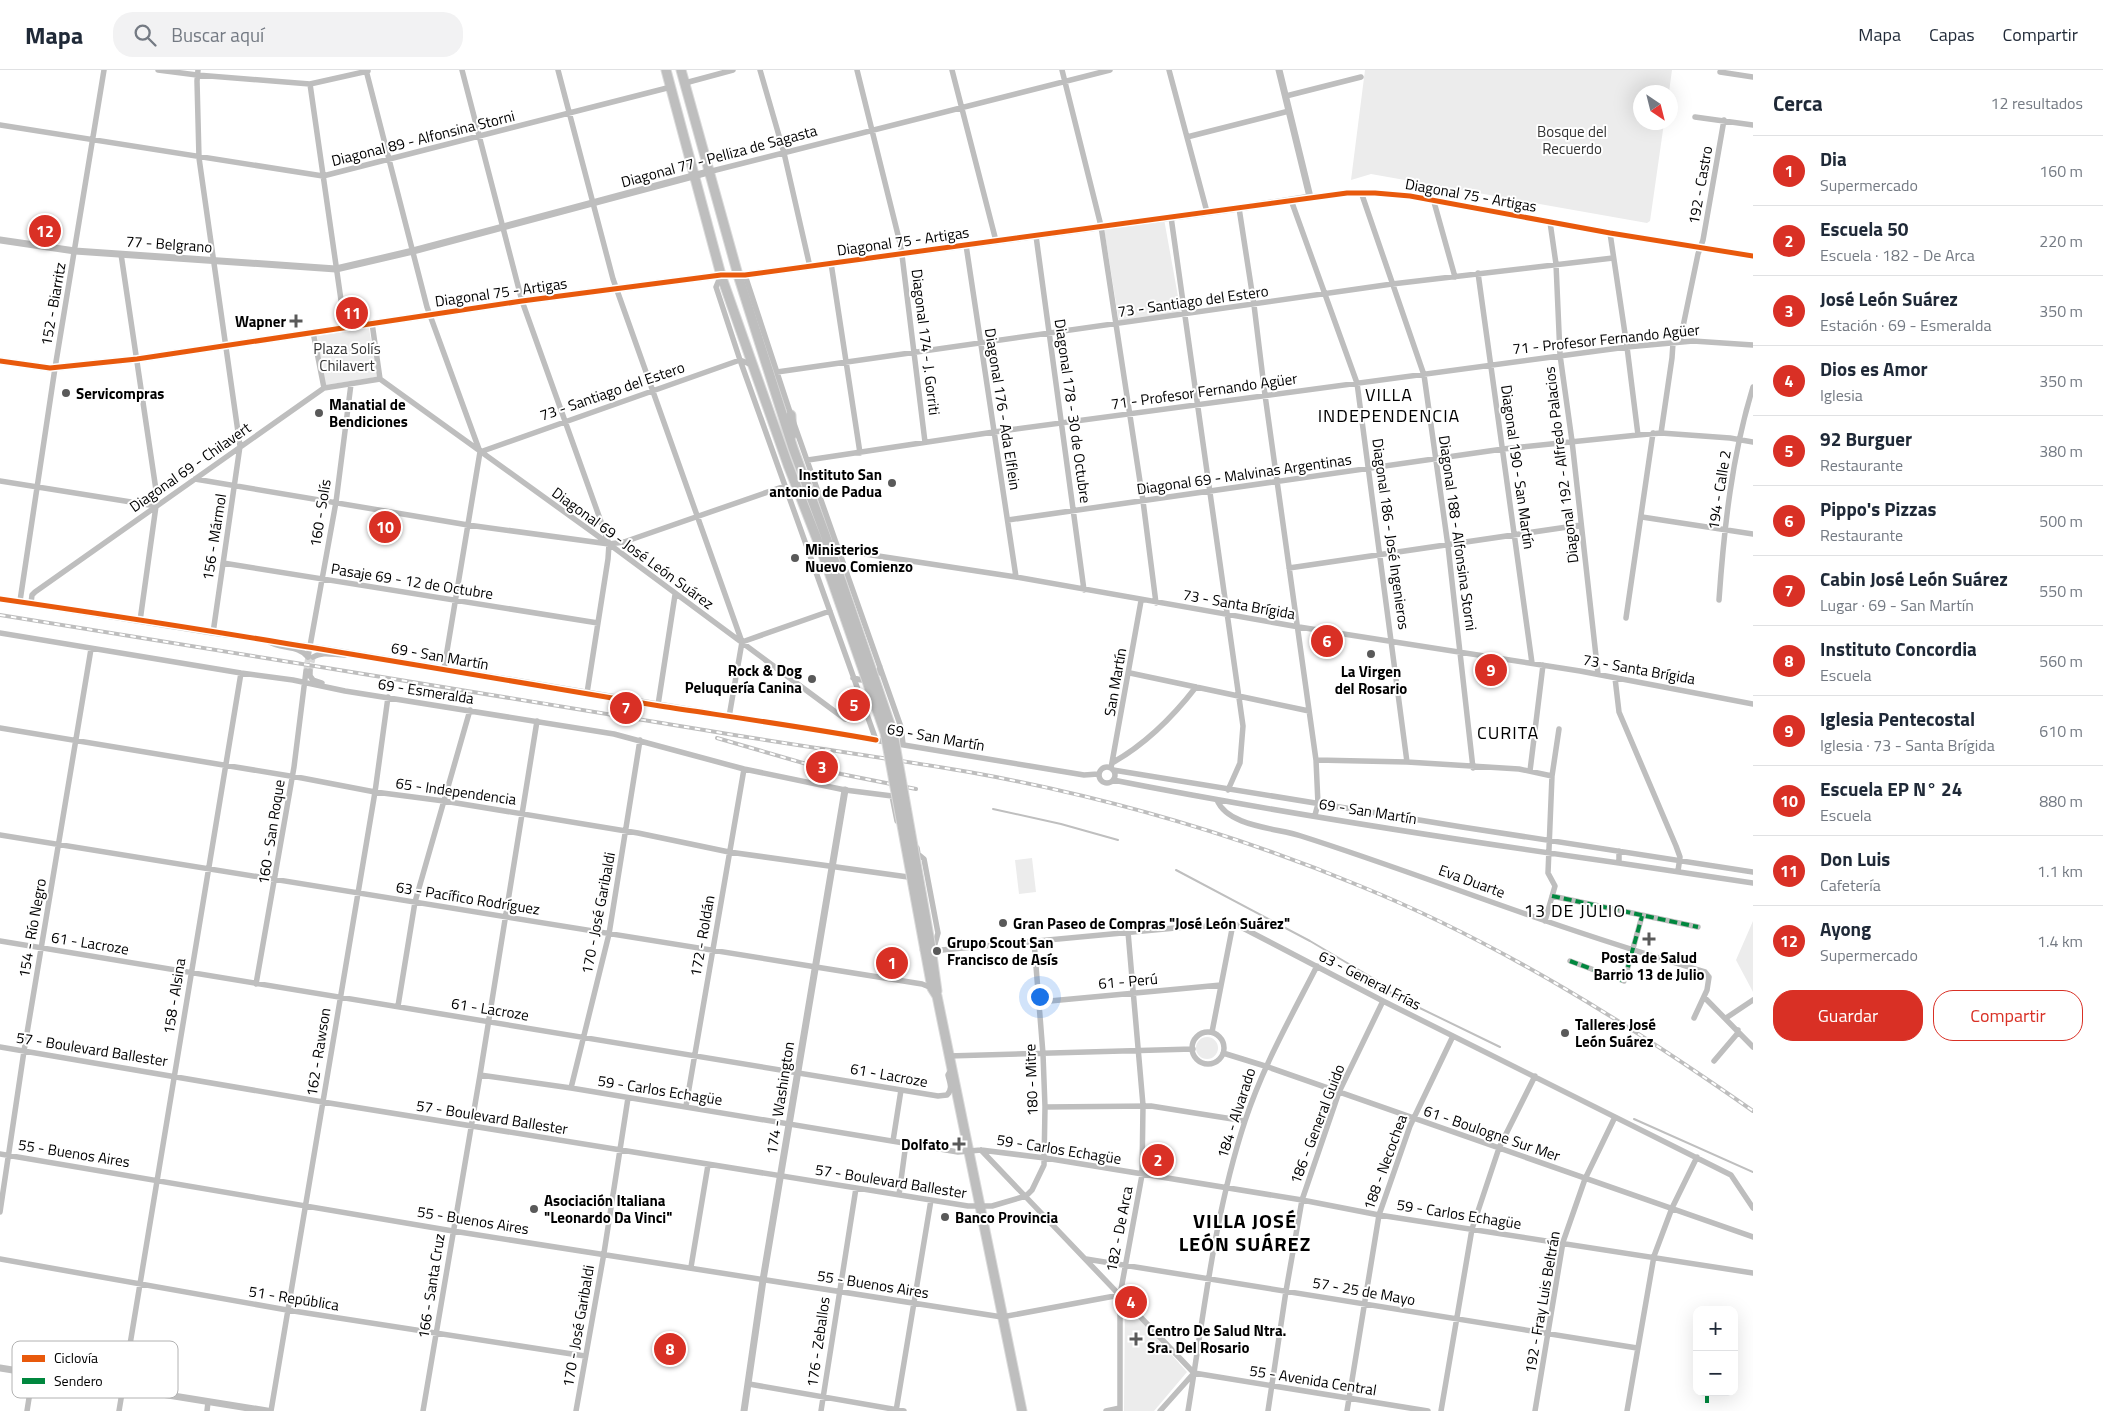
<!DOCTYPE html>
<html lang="es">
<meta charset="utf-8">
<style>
body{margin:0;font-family:"Titillium Web",sans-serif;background:#f2f2f3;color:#1f2937}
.controls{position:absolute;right:15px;bottom:15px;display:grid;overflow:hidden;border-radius:10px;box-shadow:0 5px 20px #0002}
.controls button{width:45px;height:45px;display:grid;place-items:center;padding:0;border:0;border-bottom:1px solid #e0e1e3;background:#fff;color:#1f2937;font:25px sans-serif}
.compass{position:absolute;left:1633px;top:15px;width:45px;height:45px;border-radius:50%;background:#fff;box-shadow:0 5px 20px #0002;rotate:145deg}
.you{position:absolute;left:1039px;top:926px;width:18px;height:18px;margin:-12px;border:4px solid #fff;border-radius:50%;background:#1a73e8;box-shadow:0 0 0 8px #1a73e833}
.badge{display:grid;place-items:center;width:32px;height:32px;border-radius:50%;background:#d93025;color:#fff;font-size:16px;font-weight:700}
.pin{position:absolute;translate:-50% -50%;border:2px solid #fff;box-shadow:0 1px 5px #0006}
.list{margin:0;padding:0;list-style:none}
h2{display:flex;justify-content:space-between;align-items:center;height:65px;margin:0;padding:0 20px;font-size:21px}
h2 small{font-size:16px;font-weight:400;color:#747a83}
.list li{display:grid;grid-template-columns:32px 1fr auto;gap:15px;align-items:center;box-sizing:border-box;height:70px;padding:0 20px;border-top:1px solid #e0e1e3}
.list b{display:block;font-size:19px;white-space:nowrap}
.list p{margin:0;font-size:16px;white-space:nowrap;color:#747a83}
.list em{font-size:16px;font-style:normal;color:#747a83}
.actions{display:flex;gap:10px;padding:15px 20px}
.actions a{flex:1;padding:11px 0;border:1px solid #d93025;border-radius:20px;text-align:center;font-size:18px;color:#d93025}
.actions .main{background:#d93025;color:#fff}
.icon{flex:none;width:28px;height:28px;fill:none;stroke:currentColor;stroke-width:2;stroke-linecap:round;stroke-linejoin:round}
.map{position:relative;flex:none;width:1753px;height:1341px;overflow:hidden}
header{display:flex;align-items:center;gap:30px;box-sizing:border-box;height:70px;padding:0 25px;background:#fff;border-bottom:1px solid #e0e1e3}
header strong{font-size:24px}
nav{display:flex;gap:28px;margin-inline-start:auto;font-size:18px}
.search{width:350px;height:45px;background:#f2f2f3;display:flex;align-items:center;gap:12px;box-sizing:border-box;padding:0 18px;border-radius:20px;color:#747a83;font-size:19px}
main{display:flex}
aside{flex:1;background:#fff}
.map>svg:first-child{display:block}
.green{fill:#ececec}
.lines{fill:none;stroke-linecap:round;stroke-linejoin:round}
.stream{stroke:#bfbfbf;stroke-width:2}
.minor-tunnel{stroke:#d9d9d9;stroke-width:5.5;stroke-dasharray:5.5 3;stroke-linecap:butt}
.primary-casing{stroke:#dbdbdb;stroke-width:11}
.minor{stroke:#bebebe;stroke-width:5.5}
.tertiary{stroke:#bebebe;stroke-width:7}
.primary{stroke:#bebebe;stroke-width:9}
.rail-casing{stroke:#bebebe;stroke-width:4}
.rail{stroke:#fff;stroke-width:2;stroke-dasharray:5.5;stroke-linecap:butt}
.primary-bridge-casing{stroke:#dbdbdb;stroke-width:11;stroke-linecap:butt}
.primary-bridge{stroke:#bebebe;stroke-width:9}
.quiet{stroke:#00873e;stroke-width:4;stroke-dasharray:8 4;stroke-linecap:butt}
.cycleway-casing{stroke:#fff;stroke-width:8}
.cycleway{stroke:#e8590c;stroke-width:5}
.poi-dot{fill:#595959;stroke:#fff;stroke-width:2}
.labels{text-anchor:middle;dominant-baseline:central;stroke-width:4;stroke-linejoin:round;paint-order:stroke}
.park-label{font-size:15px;fill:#333;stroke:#fff}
.street-label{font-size:15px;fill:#000;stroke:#fff}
.poi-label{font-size:15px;font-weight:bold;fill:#000;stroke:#fff;text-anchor:start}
.quarter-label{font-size:18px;letter-spacing:1px;fill:#000;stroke:#fff}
.district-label{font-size:20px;font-weight:bold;letter-spacing:1px;fill:#000;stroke:#fff}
.key{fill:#fff;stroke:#b2b2b2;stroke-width:1}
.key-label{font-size:14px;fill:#000}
</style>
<header>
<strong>Mapa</strong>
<div class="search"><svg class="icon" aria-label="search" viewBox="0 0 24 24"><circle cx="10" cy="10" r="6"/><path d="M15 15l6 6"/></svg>Buscar aquí</div>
<nav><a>Mapa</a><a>Capas</a><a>Compartir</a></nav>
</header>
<main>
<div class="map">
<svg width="1753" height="1341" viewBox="0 0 1753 1341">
<rect width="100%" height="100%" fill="#fff"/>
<path class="green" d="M1365,0H1672L1669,22H1640V52L1664,53L1650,151L1647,153L1371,104L1351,110Z
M1164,149L1181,243L1119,252L1104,158Z
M369,258L377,307L325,315L317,266Z
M1032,788L1036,822L1019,824L1015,790Z
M1753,851V922L1736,890Z
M1196 978a11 11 0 1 1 22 0a11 11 0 1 1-22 0Z
M1128,1236L1187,1302L1154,1341H1124L1125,1237Z"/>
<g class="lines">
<path class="stream" d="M993,739L1061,754L1118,770
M1176,800L1310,871L1381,913L1393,925L1500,977
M1634,1049L1753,1102"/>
<path class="minor-tunnel" d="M306,601L308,587
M310,601L313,587"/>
<defs>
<path id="primary" d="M666,0L721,205L788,395L822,482
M681,0L738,205L793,378L830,478
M791,345L792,365
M931,878L937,921
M925,880L932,918L937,926L1022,1341"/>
</defs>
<use href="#primary" class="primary-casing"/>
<path class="minor" d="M158,0L197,5L310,14L368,1
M198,0L197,11L199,88L240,376L213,563
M366,0L427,237L480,382L444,599
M462,0L522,231L609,474L608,489L587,623
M558,0L613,209L742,572L729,647
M760,0L784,83L810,197
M857,0L901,177L925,372
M952,0L996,171
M1062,0L1101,156L1143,431L1156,533
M1169,0L1207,142
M1720,2L1753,7
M685,13L733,0
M310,14L345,258
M1286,26L1361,7
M1695,47L1753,55
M0,55L323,106L671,17
M1187,67L1289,41
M708,102L1110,0
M1361,122L1424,305L1448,476L1473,698
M1310,127L1361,122L1410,126L1610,163L1753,186
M1291,130L1357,313L1407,692
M1434,132L1455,207
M1239,138L1254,235L1265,325L1316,690L1318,734L1315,745
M1171,147L1243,656L1240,693L1228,720
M1550,152L1556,194L1560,285L1572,371L1598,604
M1610,163L1627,277L1638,365
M1036,166L1084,520
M966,175L1016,507
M121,184L156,420V436L140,551
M831,193L860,383
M1478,203L1532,593
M721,205L716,217L740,290L876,670
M745,205L791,345L901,657L903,674
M372,253L380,309
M313,262L324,318
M1680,271L1698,184L1703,170L1724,50
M777,302L1392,214L1613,188
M380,309L609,474L845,649L852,650L860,644L861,630
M1661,363L1672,288L1673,273
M480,382L740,290L752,295
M808,390L994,362L1627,277L1693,271L1753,275
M195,409L468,455L609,474L624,472L785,416
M0,411L156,436
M1642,447L1753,464
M1008,450L1503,379L1638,365L1661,363L1730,368L1753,372
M839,480L1016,507L1299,557L1580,601L1753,634
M223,493L598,553
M1289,498L1581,455
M0,529L213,563L309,576L1084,705L1098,704
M1719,530C1724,458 1732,385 1753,317
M20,531L55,298L104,0
M31,533L32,525L35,522L324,318L380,309
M1626,548L1653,363
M0,563L241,603L293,610L345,621L614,664L744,699L845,720L900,727
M268,571C280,580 298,574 308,587
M742,572L830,541
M308,587L336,432L351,314
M313,587C323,581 334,585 345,585
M310,601V606L313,610L322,613
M1130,603L1309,641
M853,608C866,612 877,612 880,597
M1615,608L1619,642L1676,776L1680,787L1678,801
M658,635L675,525
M0,658L302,708L375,722L444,731L638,763L729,782L908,807
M1316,690L1407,692L1519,699L1552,706
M1112,693C1146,674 1172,648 1196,617
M1099 705a8 8 0 1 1 16 0a8 8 0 1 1-16 0Z
M1111,698L1141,531
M1113,700L1462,757L1753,802
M1530,701L1543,595
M1113,710C1280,743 1450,769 1619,793V781
M892,726L897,751
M1217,730C1228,757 1277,758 1301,766C1383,792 1464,823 1546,851C1598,869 1652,886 1705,902L1709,907L1707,920L1694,948
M0,765L816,897L922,914L932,918
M917,778L918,784L924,789L938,863L933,881
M1619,793L1753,813
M1552,826L1698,857
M1545,851L1555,816L1548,803L1552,706L1559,659
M0,871L938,1026L947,1025C953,1019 950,1013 948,1005L951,1000
M932,883L942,880L1186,857L1237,855L1383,931L1731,1105L1753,1138
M1570,891L1624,911L1642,846
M256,914L294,697L306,601
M1704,927L1753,977
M1039,932L1221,915
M398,936L415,832L470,640
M1726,948L1753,930
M1212,962L1233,854
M1192 978a16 16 0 1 1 32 0a16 16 0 1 1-32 0Z
M0,977L323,1032L968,1136H992L1026,1126L1032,1120L1044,1095L1045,1037L1043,984L1034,871
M1223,983L1265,996L1753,1167
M948,986L1193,979
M1714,991L1737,964L1738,960
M480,1005L571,1018L958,1082L981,1080L1045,1088L1302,1130L1379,1145L1753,1203
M571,1018L609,864L640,670
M686,1036L744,699
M1045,1037L1151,1036L1245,1051
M893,1071L901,1020
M981,1080L1194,1303
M0,1084L453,1161L1002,1247L1120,1225
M899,1125L906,1073
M0,1142L24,981L91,579
M0,1189L287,1240L585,1286
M1086,1189L1637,1278
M691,1197L708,1095
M1194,1303L1428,1341
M749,1314L904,1341
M27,1341L33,1303
M119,1341L241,603
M207,1341L208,1332
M271,1341L375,722L388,627
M423,1341L480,1005L537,651
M576,1341L604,1183L628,1028
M821,1341L856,1118
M896,1341L931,1130
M1106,1341L1120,1338
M1120,1341V1225L1142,1105L1143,1035L1128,862
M1160,1341L1194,1303
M1188,1341C1204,1244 1214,1145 1245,1051C1263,996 1291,947 1317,896
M1268,1341L1286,1221L1302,1130L1339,1022L1383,931
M1347,1341L1379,1145L1410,1056L1453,966
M1441,1341L1472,1159L1499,1078L1535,1006
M1535,1341L1563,1172L1585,1109L1615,1047
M1627,1341L1654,1186L1672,1138L1697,1087"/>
<path class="tertiary" d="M0,170L75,181L336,199L413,181L708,102
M0,291L50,298L137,289L522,231L721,205H745L1239,138L1310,127L1279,0
M0,1298L267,1341
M744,1341L763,1210L845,720"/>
<use href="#primary" class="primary"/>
<defs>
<path id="rail" d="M0,545C235,583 469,621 704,660C792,675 881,687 969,702C1102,726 1235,764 1360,816C1500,873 1629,954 1753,1041
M717,668L841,704L916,719"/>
</defs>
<use href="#rail" class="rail-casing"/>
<use href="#rail" class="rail"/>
<defs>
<path id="primary-bridge" d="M830,478L893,663L931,878
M822,482L885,663L925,880"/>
</defs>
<use href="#primary-bridge" class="primary-bridge-casing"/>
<use href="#primary-bridge" class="primary-bridge"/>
<path class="quiet" d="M1552,826L1698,857
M1570,891L1624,911L1642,846
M1707,1333V1322"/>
<defs>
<path id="cycleway" d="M0,291L50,298L137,289L522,231L721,205H745L1347,123H1375L1410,126L1610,163L1753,186
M0,529C221,561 440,599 660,636C732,647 804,657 876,670"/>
</defs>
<use href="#cycleway" class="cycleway-casing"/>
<use href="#cycleway" class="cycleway"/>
</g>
<g class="poi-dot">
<path d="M293.5 243.5h5v5h5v5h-5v5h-5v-5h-5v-5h5z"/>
<circle cx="66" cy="323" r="5"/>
<circle cx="319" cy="343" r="5"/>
<circle cx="892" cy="413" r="5"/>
<circle cx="795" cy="488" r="5"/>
<circle cx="1371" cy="584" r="5"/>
<circle cx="812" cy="609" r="5"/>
<circle cx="1003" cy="853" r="5"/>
<path d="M1646.5 861.5h5v5h5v5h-5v5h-5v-5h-5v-5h5z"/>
<circle cx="937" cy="881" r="5"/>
<circle cx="1565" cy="963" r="5"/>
<path d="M956.5 1066.5h5v5h5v5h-5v5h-5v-5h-5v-5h5z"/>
<circle cx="534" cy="1139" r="5"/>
<circle cx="945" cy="1147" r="5"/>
<path d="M1133.5 1261.5h5v5h5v5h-5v5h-5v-5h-5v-5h5z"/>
</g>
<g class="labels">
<g class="park-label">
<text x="1572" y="61">Bosque del<tspan x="1572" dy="17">Recuerdo</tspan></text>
<text x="347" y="278">Plaza Solís<tspan x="347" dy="17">Chilavert</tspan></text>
</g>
<g class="street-label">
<text transform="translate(423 68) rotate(-14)">Diagonal 89 - Alfonsina Storni</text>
<text transform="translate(719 86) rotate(-15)">Diagonal 77 - Pelliza de Sagasta</text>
<text transform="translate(1700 115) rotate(-80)">192 - Castro</text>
<text transform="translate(1471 125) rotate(10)">Diagonal 75 - Artigas</text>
<text transform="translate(903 171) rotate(-8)">Diagonal 75 - Artigas</text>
<text transform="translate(169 174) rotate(4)">77 - Belgrano</text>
<text transform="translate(501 222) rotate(-8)">Diagonal 75 - Artigas</text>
<text transform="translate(1193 231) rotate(-8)">73 - Santiago del Estero</text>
<text transform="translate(53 234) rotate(-80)">152 - Biarritz</text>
<text transform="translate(1606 269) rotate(-6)">71 - Profesor Fernando Agüer</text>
<text transform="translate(926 272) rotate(83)">Diagonal 174 - J. Gorriti</text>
<text transform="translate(612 321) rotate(-19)">73 - Santiago del Estero</text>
<text transform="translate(1204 321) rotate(-8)">71 - Profesor Fernando Agüer</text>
<text transform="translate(1003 339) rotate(81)">Diagonal 176 - Ada Elflein</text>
<text transform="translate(1073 341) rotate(82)">Diagonal 178 - 30 de Octubre</text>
<text transform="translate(1561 395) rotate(-97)">Diagonal 192 - Alfredo Palacios</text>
<text transform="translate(190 397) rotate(-35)">Diagonal 69 - Chilavert</text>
<text transform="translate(1518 397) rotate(82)">Diagonal 190 - San Martín</text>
<text transform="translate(1244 404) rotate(-8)">Diagonal 69 - Malvinas Argentinas</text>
<text transform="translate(1719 420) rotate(-81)">194 - Calle 2</text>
<text transform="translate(320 443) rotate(-81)">160 - Solís</text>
<text transform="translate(1458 463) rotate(82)">Diagonal 188 - Alfonsina Storni</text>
<text transform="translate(1391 464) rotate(82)">Diagonal 186 - José Ingenieros</text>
<text transform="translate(214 467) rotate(-81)">156 - Mármol</text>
<text transform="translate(633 478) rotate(36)">Diagonal 69 - José León Suárez</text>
<text transform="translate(412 511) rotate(9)">Pasaje 69 - 12 de Octubre</text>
<text transform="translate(1239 534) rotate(10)">73 - Santa Brígida</text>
<text transform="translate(440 586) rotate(10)">69 - San Martín</text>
<text transform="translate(1639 599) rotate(10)">73 - Santa Brígida</text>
<text transform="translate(1115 612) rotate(-80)">San Martín</text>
<text transform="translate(426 621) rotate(9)">69 - Esmeralda</text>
<text transform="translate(936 667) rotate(10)">69 - San Martín</text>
<text transform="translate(456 721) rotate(8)">65 - Independencia</text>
<text transform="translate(1368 741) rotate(9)">69 - San Martín</text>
<text transform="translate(271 762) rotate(-81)">160 - San Roque</text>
<text transform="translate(1472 811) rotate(20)">Eva Duarte</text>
<text transform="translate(468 828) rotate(9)">63 - Pacífico Rodríguez</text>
<text transform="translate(598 843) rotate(-79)">170 - José Garibaldi</text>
<text transform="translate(32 858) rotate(-80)">154 - Río Negro</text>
<text transform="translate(702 866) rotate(-80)">172 - Roldán</text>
<text transform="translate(90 873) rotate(9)">61 - Lacroze</text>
<text transform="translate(1370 910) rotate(27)">63 - General Frías</text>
<text transform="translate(1128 911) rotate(-5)">61 - Perú</text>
<text transform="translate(174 926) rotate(-81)">158 - Alsina</text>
<text transform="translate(490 939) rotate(9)">61 - Lacroze</text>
<text transform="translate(92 979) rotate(9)">57 - Boulevard Ballester</text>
<text transform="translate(318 982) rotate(-81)">162 - Rawson</text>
<text transform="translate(889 1005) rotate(10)">61 - Lacroze</text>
<text transform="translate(1031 1010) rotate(-92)">180 - Mitre</text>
<text transform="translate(660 1020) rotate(9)">59 - Carlos Echagüe</text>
<text transform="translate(780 1028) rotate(-81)">174 - Washington</text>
<text transform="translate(1236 1043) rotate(-72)">184 - Alvarado</text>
<text transform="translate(492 1047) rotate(9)">57 - Boulevard Ballester</text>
<text transform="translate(1317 1054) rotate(-69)">186 - General Guido</text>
<text transform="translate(1492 1063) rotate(19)">61 - Boulogne Sur Mer</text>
<text transform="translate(1059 1079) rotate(9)">59 - Carlos Echagüe</text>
<text transform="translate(74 1083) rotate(9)">55 - Buenos Aires</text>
<text transform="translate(1385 1092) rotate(-70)">188 - Necochea</text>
<text transform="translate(891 1111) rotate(9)">57 - Boulevard Ballester</text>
<text transform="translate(1459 1144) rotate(9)">59 - Carlos Echagüe</text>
<text transform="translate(473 1150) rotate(9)">55 - Buenos Aires</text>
<text transform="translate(1119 1159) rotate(-79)">182 - De Arca</text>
<text transform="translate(873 1214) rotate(9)">55 - Buenos Aires</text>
<text transform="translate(431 1216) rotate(-81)">166 - Santa Cruz</text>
<text transform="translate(1364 1221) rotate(10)">57 - 25 de Mayo</text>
<text transform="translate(294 1228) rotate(9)">51 - República</text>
<text transform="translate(1542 1232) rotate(-80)">192 - Fray Luis Beltrán</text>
<text transform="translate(578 1256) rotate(-80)">170 - José Garibaldi</text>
<text transform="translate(818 1272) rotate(-82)">176 - Zeballos</text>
<text transform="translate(1313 1310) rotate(9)">55 - Avenida Central</text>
</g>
<g class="poi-label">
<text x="286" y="251" text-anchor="end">Wapner</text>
<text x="76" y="323">Servicompras</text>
<text x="329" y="334">Manatial de<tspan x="329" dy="17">Bendiciones</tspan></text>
<text x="882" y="404" text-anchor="end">Instituto San<tspan x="882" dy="17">antonio de Padua</tspan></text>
<text x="805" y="479">Ministerios<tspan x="805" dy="17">Nuevo Comienzo</tspan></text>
<text x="802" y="600" text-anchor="end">Rock &amp; Dog<tspan x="802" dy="17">Peluquería Canina</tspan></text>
<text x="1371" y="601" text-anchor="middle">La Virgen<tspan x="1371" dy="17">del Rosario</tspan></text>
<text x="1013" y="853">Gran Paseo de Compras "José León Suárez"</text>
<text x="947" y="872">Grupo Scout San<tspan x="947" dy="17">Francisco de Asís</tspan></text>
<text x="1649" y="887" text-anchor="middle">Posta de Salud<tspan x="1649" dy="17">Barrio 13 de Julio</tspan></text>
<text x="1575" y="954">Talleres José<tspan x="1575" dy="17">León Suárez</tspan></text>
<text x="949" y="1074" text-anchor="end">Dolfato</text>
<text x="544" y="1130">Asociación Italiana<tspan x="544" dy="17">"Leonardo Da Vinci"</tspan></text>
<text x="955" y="1147">Banco Provincia</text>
<text x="1147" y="1260">Centro De Salud Ntra.<tspan x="1147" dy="17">Sra. Del Rosario</tspan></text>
</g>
<g class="quarter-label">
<text x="1389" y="324">VILLA<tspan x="1389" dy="21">INDEPENDENCIA</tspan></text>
<text x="1508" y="662">CURITA</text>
<text x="1575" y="840">13 DE JULIO</text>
</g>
<g class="district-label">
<text x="1245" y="1150">VILLA JOSÉ<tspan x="1245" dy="23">LEÓN SUÁREZ</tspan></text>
</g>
</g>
<rect x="12" y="1271" width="166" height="57" rx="8" class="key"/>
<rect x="22" y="1285" width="23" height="7" fill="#e8590c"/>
<rect x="22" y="1308" width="23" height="6" fill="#00873e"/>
<g class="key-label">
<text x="54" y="1293">Ciclovía</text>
<text x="54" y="1316">Sendero</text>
</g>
</svg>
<div class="controls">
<button>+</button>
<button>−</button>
</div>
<svg class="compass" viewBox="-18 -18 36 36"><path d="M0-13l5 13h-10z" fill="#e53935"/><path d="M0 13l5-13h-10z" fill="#747a83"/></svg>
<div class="you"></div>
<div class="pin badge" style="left:892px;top:893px">1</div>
<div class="pin badge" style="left:1158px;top:1090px">2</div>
<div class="pin badge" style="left:822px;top:697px">3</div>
<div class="pin badge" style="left:1131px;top:1232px">4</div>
<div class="pin badge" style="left:854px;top:635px">5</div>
<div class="pin badge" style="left:1327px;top:571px">6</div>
<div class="pin badge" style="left:626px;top:638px">7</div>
<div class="pin badge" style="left:670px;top:1279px">8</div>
<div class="pin badge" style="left:1491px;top:600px">9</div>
<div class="pin badge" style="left:385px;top:457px">10</div>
<div class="pin badge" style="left:352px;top:243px">11</div>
<div class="pin badge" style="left:45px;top:161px">12</div>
</div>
<aside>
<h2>Cerca<small>12 resultados</small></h2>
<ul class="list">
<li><span class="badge">1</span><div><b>Dia</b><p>Supermercado</p></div><em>160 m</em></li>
<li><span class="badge">2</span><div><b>Escuela 50</b><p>Escuela · 182 - De Arca</p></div><em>220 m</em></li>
<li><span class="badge">3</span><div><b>José León Suárez</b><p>Estación · 69 - Esmeralda</p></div><em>350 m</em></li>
<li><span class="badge">4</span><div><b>Dios es Amor</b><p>Iglesia</p></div><em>350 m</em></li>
<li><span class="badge">5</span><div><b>92 Burguer</b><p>Restaurante</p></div><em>380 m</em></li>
<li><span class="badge">6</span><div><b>Pippo's Pizzas</b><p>Restaurante</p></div><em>500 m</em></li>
<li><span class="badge">7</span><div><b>Cabin José León Suárez</b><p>Lugar · 69 - San Martín</p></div><em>550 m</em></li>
<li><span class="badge">8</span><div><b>Instituto Concordia</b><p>Escuela</p></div><em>560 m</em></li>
<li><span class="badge">9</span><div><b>Iglesia Pentecostal</b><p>Iglesia · 73 - Santa Brígida</p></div><em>610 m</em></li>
<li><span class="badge">10</span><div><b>Escuela EP N° 24</b><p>Escuela</p></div><em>880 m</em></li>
<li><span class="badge">11</span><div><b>Don Luis</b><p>Cafetería</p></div><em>1.1 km</em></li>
<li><span class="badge">12</span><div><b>Ayong</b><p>Supermercado</p></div><em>1.4 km</em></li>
</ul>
<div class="actions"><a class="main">Guardar</a><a>Compartir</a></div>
</aside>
</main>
